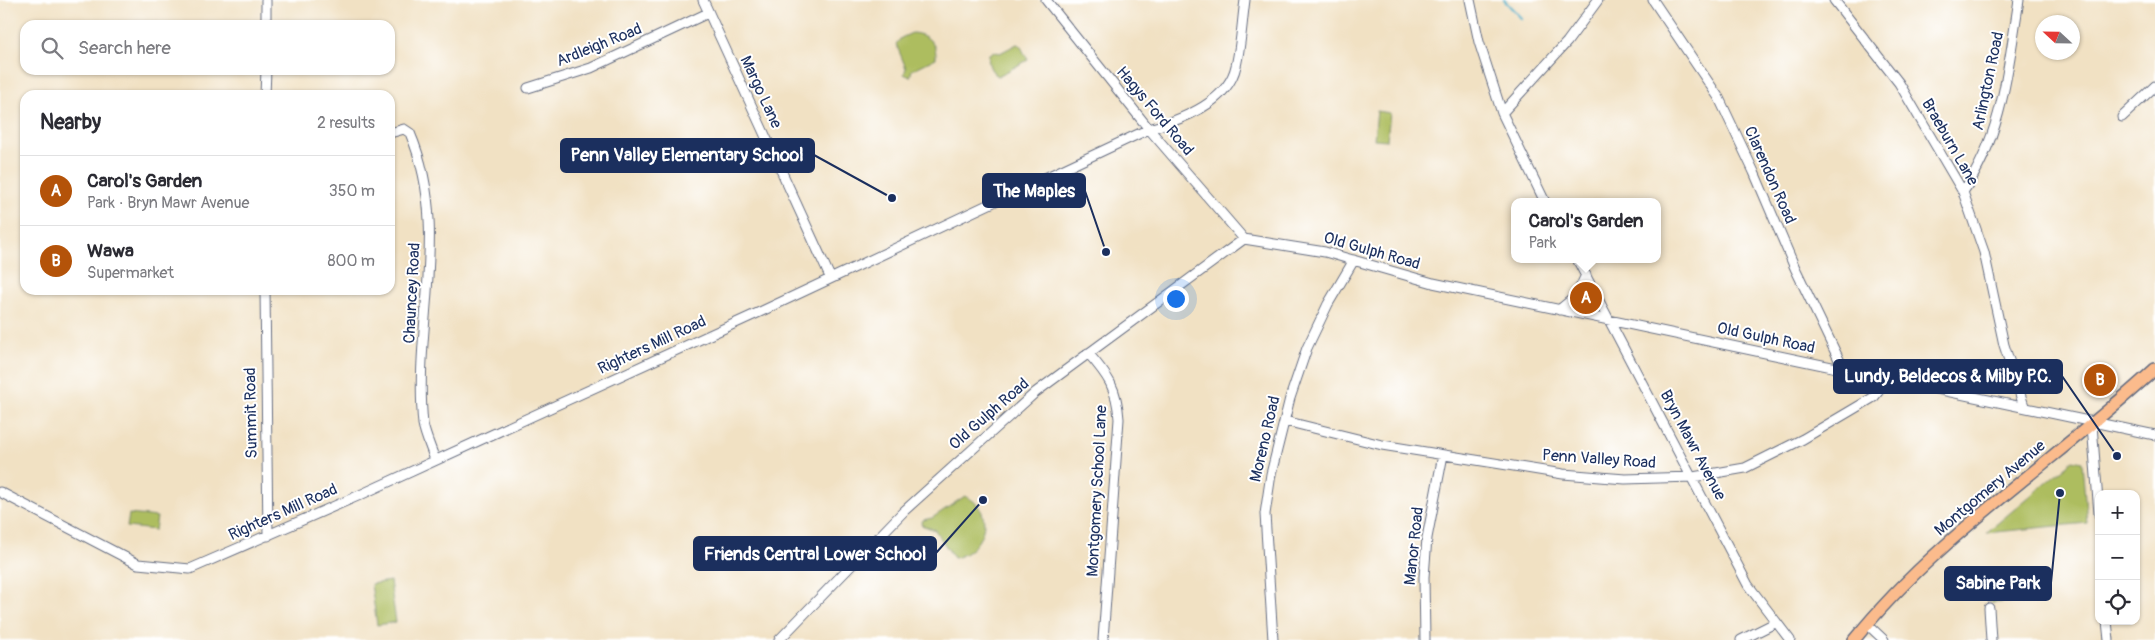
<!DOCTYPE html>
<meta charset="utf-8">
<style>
body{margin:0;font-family:Pangolin,sans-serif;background:#f2f2f3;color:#2b2b33}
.controls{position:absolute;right:15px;bottom:15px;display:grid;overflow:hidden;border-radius:10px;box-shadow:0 1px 4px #0004}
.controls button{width:45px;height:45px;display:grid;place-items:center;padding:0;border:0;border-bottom:1px solid #e1e1e2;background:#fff;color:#2b2b33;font:25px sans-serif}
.compass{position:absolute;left:2035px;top:15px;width:45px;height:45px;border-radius:50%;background:#fff;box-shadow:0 1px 4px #0004;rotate:292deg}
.you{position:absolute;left:1175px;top:298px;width:18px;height:18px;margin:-12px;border:4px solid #fff;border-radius:50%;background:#1a73e8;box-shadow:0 0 0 8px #1a73e833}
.badge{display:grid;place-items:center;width:32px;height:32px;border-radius:50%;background:#b45309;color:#fff;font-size:16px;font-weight:700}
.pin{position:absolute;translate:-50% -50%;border:2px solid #fff;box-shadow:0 1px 5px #0006}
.popup{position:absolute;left:1511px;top:198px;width:150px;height:65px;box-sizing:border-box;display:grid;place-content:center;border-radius:10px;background:#fff;filter:drop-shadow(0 1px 4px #0005);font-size:16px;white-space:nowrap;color:#7c7c81}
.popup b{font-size:19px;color:#2b2b33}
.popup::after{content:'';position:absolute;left:50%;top:100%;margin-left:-10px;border:10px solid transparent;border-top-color:#fff}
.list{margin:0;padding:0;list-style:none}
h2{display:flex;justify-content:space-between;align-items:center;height:65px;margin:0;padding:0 20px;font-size:21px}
h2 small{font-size:16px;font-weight:400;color:#7c7c81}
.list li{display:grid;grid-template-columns:32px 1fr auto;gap:15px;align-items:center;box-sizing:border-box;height:70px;padding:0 20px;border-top:1px solid #e1e1e2}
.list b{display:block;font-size:19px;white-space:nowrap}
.list p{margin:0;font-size:16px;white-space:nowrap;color:#7c7c81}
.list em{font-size:16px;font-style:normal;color:#7c7c81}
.icon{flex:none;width:28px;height:28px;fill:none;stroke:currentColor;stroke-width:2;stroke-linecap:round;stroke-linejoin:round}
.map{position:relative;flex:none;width:2155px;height:640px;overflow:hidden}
.search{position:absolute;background:#fff;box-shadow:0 1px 4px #0004;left:20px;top:20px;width:375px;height:55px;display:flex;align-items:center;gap:12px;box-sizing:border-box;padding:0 18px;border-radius:15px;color:#7c7c81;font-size:19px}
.panel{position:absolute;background:#fff;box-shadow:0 1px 4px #0004;left:20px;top:90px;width:375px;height:205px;border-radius:15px}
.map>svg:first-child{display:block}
.green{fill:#adbd5f;stroke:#64765e}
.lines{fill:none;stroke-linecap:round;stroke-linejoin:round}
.stream{stroke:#48adc8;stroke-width:2.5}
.minor-casing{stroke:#666d81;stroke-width:11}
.major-casing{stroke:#666d81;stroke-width:14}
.minor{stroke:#fff;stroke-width:9}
.major{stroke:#fbbb8c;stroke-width:11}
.labels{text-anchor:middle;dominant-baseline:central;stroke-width:4;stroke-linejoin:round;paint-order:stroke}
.street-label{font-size:16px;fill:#1b2f5e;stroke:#fff}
.leader{fill:none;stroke:#1b2f5e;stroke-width:2}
.callout-dot{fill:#1b2f5e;stroke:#fff;stroke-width:2}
.callout{fill:#1b2f5e;stroke:#1b2f5e;stroke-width:2}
.callout-label{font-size:18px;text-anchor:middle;font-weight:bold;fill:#fff}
</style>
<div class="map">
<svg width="2155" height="640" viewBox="0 0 2155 640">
<rect width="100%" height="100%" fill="#fff"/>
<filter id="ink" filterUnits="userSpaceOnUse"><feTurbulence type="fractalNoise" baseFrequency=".02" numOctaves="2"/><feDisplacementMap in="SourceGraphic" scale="10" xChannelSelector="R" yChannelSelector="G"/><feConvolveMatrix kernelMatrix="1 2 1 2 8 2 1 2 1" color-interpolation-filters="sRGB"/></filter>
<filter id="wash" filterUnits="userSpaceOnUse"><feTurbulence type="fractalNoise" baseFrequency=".0096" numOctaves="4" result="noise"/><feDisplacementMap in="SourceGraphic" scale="20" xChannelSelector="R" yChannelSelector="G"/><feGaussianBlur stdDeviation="1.12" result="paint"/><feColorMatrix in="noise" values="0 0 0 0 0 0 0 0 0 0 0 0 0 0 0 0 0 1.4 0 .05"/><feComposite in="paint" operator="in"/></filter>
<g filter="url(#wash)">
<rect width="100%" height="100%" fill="#f1e1c3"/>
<path class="green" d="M912,33C927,34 937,43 936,58L912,70L910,77L904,74L906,68L896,44L901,38Z
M1017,44L1020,45L1028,60L998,76C990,71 987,63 989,54L994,51L1000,53Z
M1377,111L1390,113L1387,140L1374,139Z
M1585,290L1588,291L1596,306L1592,312L1573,308Z
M2073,460L2082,462L2087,523L1986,533Z
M965,496C997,510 985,551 954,558L935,530L921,525L923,520L932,518Z
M129,514L157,517L155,530L127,527Z
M2037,572L2039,600L1991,603L1990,575Z
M390,581L396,622L377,625L371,584Z"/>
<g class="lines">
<path class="stream" d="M1504,0L1521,18"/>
</g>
</g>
<g filter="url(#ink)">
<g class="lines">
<defs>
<path id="minor" d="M703,0L830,277
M1046,0L1149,129L1244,239
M1470,0L1479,42L1502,113L1545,202
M1653,0L1719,98L1754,172L1795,268L1844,370
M1834,0L1899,83L1963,192L1984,252L2004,345L2024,406
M266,25V0
M528,88L591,68L708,13
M265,95L266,70
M1502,113L1567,42L1598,0
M2122,117L2155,86
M390,133L404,129L410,133C451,228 413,326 423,424C425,435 431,448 435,460
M1963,192C2003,135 2008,67 2019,0
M1577,259L1748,585L1790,640
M265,290L268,536
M1559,310L1576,296L1586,275
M1088,353C1108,376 1117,388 1119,419L1103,640
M1285,421L1382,445L1563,474L1625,479L1693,477L1745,468L1803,439L1874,397L1888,379
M2092,425L2099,514
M0,492L138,564L190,569L360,495L762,311L1149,129C1181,120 1228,103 1236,66C1241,45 1242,22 1245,0
M1989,608L1991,640
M2107,621L2109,640
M1867,624L1884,640
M779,640L904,511L1036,392L1244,239L1325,252L1433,283L2155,435
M1273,640L1265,514L1271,474L1290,398L1307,348L1328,304L1354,260
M1425,640L1424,577L1427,538L1443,455
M1741,640L1775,623"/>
<path id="major" d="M1854,640C1939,534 2056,461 2155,369"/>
</defs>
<use href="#minor" class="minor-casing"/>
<use href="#major" class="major-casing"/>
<use href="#minor" class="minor"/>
<use href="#major" class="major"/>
</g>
</g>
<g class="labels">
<g class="street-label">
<text transform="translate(599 45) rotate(-22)">Ardleigh Road</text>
<text transform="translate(1988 81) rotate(-78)">Arlington Road</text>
<text transform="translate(761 92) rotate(65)">Margo Lane</text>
<text transform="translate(1155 111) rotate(50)">Hagys Ford Road</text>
<text transform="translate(1950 142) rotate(60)">Braeburn Lane</text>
<text transform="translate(1770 175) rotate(66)">Clarendon Road</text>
<text transform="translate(1372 251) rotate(16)">Old Gulph Road</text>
<text transform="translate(412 293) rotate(-87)">Chauncey Road</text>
<text transform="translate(1766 338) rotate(12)">Old Gulph Road</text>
<text transform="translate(652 345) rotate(-25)">Righters Mill Road</text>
<text transform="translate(251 413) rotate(-91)">Summit Road</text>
<text transform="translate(989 414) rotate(-41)">Old Gulph Road</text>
<text transform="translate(1265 439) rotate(-77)">Moreno Road</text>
<text transform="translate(1693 445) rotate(62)">Bryn Mawr Avenue</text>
<text transform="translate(1599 459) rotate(4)">Penn Valley Road</text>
<text transform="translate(1990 488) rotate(-40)">Montgomery Avenue</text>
<text transform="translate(1097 491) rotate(-87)">Montgomery School Lane</text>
<text transform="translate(283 512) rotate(-24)">Righters Mill Road</text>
<text transform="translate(1414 546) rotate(-84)">Manor Road</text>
</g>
</g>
<path class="leader" d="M892 198L814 155M1106 252L1085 191M2117 456L2062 376M983 500L936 553M2060 493L2051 583"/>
<g class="callout-dot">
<circle cx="892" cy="198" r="5"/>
<circle cx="1106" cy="252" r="5"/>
<circle cx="2117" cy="456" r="5"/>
<circle cx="983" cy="500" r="5"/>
<circle cx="2060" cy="493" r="5"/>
</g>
<g class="callout">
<rect x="561" y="139" width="253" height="33" rx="5"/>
<rect x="983" y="174" width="102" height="33" rx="5"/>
<rect x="1834" y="360" width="228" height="33" rx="5"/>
<rect x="694" y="537" width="242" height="33" rx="5"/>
<rect x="1945" y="567" width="106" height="33" rx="5"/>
</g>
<g class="callout-label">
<text x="687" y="161">Penn Valley Elementary School</text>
<text x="1034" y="197">The Maples</text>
<text x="1948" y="382">Lundy, Beldecos &amp; Milby P.C.</text>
<text x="815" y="560">Friends Central Lower School</text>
<text x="1998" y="589">Sabine Park</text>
</g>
</svg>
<div class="controls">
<button>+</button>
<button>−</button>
<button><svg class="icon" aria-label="locate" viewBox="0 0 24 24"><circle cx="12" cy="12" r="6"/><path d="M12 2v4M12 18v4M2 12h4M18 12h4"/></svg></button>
</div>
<svg class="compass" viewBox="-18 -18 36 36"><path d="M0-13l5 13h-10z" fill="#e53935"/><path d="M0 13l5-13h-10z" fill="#7c7c81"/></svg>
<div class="you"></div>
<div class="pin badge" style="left:1586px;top:298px">A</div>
<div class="popup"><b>Carol's Garden</b>Park</div>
<div class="pin badge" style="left:2100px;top:380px">B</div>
<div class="search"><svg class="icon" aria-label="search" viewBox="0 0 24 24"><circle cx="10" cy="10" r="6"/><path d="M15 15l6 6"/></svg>Search here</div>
<section class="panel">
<h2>Nearby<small>2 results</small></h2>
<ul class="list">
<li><span class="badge">A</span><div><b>Carol's Garden</b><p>Park · Bryn Mawr Avenue</p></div><em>350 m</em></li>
<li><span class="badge">B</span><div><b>Wawa</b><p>Supermarket</p></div><em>800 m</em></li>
</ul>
</section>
</div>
